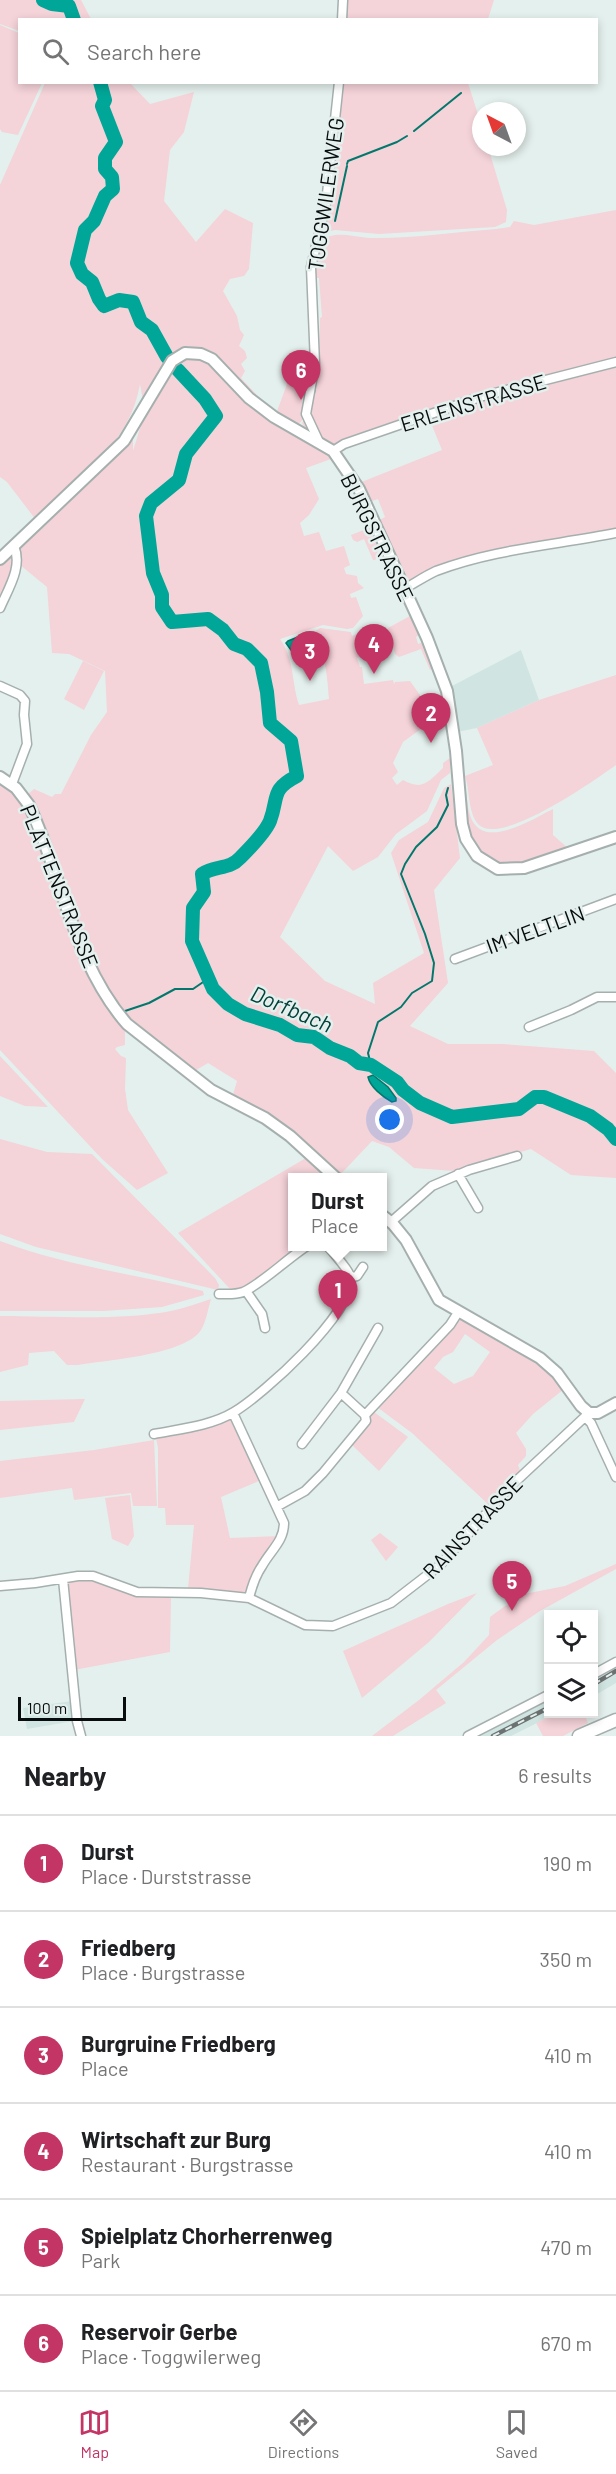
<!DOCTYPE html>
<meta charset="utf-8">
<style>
body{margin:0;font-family:Barlow,sans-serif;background:#f2f2f2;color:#202124}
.controls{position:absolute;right:18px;bottom:18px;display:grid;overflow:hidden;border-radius:0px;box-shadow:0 3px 9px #0003}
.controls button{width:54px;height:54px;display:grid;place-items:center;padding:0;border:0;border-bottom:2px solid #e0e0e0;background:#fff;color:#202124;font:30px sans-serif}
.compass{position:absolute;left:472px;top:102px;width:54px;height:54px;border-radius:50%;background:#fff;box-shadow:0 3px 9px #0003;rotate:319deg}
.scale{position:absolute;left:18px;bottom:15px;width:108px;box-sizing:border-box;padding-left:6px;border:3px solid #080c0c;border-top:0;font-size:16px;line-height:21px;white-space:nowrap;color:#080c0c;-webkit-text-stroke:4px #e4f0ed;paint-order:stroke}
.you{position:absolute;left:390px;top:1120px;width:21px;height:21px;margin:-15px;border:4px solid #fff;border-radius:50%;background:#1a73e8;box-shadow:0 0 0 9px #1a73e833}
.badge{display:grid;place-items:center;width:39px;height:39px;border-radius:50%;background:#c33564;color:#fff;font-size:20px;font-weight:700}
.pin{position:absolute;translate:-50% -50px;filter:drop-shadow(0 2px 3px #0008)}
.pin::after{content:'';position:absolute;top:32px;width:21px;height:18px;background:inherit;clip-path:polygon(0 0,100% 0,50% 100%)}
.popup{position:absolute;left:288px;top:1173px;width:99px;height:78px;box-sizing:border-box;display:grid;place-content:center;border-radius:0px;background:#fff;filter:drop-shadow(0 2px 4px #0005);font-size:20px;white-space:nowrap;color:#757577}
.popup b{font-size:22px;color:#202124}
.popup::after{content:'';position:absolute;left:50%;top:100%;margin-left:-12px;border:12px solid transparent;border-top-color:#fff}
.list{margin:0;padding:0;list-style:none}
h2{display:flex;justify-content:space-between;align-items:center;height:78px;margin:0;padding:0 24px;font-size:26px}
h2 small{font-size:20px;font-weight:400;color:#757577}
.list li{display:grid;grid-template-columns:39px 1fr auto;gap:18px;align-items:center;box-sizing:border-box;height:96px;padding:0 24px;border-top:2px solid #e0e0e0}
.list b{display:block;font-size:22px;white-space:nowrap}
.list p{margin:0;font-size:20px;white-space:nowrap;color:#757577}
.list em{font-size:20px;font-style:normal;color:#757577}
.icon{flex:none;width:33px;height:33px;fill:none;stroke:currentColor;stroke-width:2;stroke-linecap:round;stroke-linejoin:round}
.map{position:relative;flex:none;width:616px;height:1736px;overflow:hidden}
.search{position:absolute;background:#fff;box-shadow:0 3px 9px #0003;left:18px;right:18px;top:18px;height:66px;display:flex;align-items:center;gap:15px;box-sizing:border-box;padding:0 21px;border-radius:0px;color:#757577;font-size:22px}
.sheet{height:654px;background:#fff}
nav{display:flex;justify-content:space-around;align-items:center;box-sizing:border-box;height:84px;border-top:2px solid #e0e0e0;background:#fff;font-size:16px;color:#757577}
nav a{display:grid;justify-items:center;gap:3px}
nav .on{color:#c33564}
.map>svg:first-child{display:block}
.built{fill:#d0e5e1}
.green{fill:#f4d3d9;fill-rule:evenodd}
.water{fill:#00a697;stroke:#02786d;stroke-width:1.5}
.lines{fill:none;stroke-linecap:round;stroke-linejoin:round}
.stream{stroke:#02786d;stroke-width:2}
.river{stroke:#00a697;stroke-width:14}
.minor-casing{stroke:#a5b0ae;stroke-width:11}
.tertiary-casing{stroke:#a5b0ae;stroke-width:14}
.primary-casing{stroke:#a5b0ae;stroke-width:15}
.minor{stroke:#fff;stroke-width:8}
.tertiary{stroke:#fff;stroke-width:10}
.primary{stroke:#fff;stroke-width:12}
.rail-casing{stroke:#6b7271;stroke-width:4.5}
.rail{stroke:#e4f0ed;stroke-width:2;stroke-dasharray:7;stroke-linecap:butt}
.labels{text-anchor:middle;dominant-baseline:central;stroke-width:5;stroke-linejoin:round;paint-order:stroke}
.street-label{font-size:21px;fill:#080c0c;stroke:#e4f0ed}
.water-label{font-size:22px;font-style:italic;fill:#024039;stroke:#e4f0ed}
</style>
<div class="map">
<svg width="616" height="1736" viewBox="0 0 616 1736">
<rect width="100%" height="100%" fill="#e4f0ed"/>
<path class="built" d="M521,650L539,700L477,728L457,732L450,687Z
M616,1665V1683L594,1696V1677Z
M548,1697V1714H555L511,1736H476Z
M72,1701L74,1721L27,1729L23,1708Z"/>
<path class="green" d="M0,0H81L91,19L20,20L19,31L0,24Z
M345,0H494L488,19L344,20Z
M0,25L19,33L20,82L42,83L18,135L2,132L0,129Z
M45,83H130L150,104L194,92L184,132L170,150L164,201L196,242L225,209L253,223L249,269L244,276L230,279L223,291L237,316L240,330L244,335L239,346L245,351L247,358L241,364L245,371L241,378L256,394L253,398L243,390L238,396L272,420L325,453L331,459L306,468L319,499L309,515L300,523L304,536L319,532L326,551L344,546L350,565L344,568L346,574L357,576L358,583L364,588L350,594L351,598L356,597L363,616L353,628L347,629L323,625L280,639C295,660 291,681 299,705L329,699C327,678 327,660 316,642H311C310,636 315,631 320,628L351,632L352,636L368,629L376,651L357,658L360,667H362L364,684L393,680L394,684L395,682L410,681L427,705L443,700L446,713L440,715L403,742L393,763L398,772L392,778L397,785L403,780C423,791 428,782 443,768V763L450,758V773L441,780L427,811L396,834L378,857L353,871L328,846L280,937L325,981L375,1004L373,983L424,953L391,853L399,840L428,822L444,788L451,784L460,858L434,890L448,983L410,1026L448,1044H502L594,1051L616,1073V1178L571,1175L531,1149L454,1171L414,1168L389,1147L372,1141L338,1177L232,1098L237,1081L208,1063L193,1072L129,1021L121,1011L93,965L28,794L34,789L52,797L55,794H61L91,735L107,712L105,671L69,654L52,653L47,587L19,564V548L22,542L133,438V451L145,412L140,384C130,444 78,480 36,520L7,482L0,477V185Z
M342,83H468L481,124V147H488L507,210L506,222L495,227L379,234L335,230L323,233Z
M616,210V358L518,382L331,445L321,436L310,415L319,361L320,318L322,317L319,278H316C315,268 312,250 321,242C333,229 354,237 370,238C409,239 457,232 496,229L510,227L514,221L534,225Z
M616,365V532L497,552L408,583L378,521L385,517L378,499L369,502L359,483L442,450L429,418L486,399Z
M287,384L311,385L306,396L302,399L303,419L298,425L304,427L302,423L304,420L312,433L276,414Z
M369,522L377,540L373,542L377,541L382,552L375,560H373L364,539L357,542L353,540L351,535L369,528Z
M12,554L16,563L0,603V562Z
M410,616L419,635L416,637L418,644L423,642L434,668L430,670L421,649L399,657L395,654L388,628Z
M83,661L104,671L84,710L64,699Z
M616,675V765C595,780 499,848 478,824C468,813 470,790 465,776L493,765L477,728L539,700Z
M462,778C468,790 466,803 470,815C481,852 531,820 553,809V835L569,849C533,862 486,882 469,834C463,817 464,795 462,778Z
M0,780L10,787L29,812L75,943L125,1028V1045L117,1047L115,1049L121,1056L126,1058L125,1089L128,1110L168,1173L137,1190L102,1159L0,1050Z
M0,1056L48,1107L25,1106L0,1096Z
M0,1139L47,1152L92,1154L215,1278L219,1285L218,1290L36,1247L0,1234Z
M306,1158L329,1177L293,1178V1246L301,1247L243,1288L230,1289L178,1233Z
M0,1241C66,1266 135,1274 203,1291L204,1295L162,1307L103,1311H0Z
M211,1299C208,1309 206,1322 201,1330C185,1355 107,1360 78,1365H67L54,1351L29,1353L28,1365L0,1372V1316C53,1316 120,1321 171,1311C185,1308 198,1303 211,1299Z
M460,1318C496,1339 538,1356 564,1389L533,1414L516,1433L526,1449V1456L518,1465L521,1473L490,1506L412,1433L377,1407ZM465,1334L490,1352L473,1376L454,1384L434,1368L443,1357L453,1352Z
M85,1399L74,1422L0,1430V1401Z
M374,1412L408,1437L379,1471L352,1445L370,1422V1416Z
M232,1416L261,1480L221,1497L230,1538L281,1536L247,1595L188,1589L194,1525H166L165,1508H158V1448L156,1438Z
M154,1440L157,1506H133L131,1493L74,1500L72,1488L0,1498V1461L94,1450Z
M130,1495L134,1536L128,1546L112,1539L105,1498Z
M380,1533L398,1547L386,1561L371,1540Z
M616,1564V1569L540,1611L497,1640L436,1690L446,1703L393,1736H372L419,1700L464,1662L489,1635L490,1617L505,1606L519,1602L514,1596L565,1586Z
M75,1578L93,1579L171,1595L170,1652L74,1670L66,1585Z
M477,1593L429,1642L362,1698L343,1651L448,1604Z
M555,1714H590L591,1716L586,1718L588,1723L563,1736H543L536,1723Z"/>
<path class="water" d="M303,635L307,641L313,643L321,650L305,645L291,650L286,643L288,641Z
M373,1075L388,1087L396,1098V1101L392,1102C383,1097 370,1087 368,1077Z"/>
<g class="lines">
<path class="stream" d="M414,131L461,93
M347,164L348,161L397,142L407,136
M335,221L347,166
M317,325L318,334
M314,393L315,386
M125,1011L149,1003L175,989H193L209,978
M371,1065L368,1053L378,1022L401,1007L412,993L432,981L434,963L425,934L401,874L405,864L416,847L437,827L448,805L446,795L448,788"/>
<path class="river" d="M43,0L52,4L69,6L74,20
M100,82L105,100L102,106L116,142L105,158V169L112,177L113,189L105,196L94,221L85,230L77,263L82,274L92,282L99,299L104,306L119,300L133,302L141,322L152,330L167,357
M178,370L205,399L216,416L186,454L179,480L151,503L146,516L153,573L162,595V607L172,622L208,619L223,630L234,644L247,649L261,663L267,692L270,723L291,741L297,776C270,790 279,797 270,821C265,833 249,849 240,858C229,870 215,865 202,874L204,892L193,908L192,941L213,989L228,1004L245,1014L280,1025L297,1035L314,1037L330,1048L350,1056L359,1063L371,1065L397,1082L403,1090L420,1103L452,1117L519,1109L535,1097H544L590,1116L608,1129L616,1139"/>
<defs>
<path id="minor" d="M342,20L343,0
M319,442L306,414L315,364L311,267L326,203L339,82
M333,451L344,444L483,396L616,362
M404,589C415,583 425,576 436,571C494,549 556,545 616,533
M0,608C8,589 23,567 14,546
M0,686L20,695L25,701L24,715L27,744L12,784
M455,959L616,899
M529,1027L571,1010L597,997H616
M458,1174L478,1208
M391,1222L432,1186L469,1170L517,1156
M352,1277L357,1276L363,1267
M246,1291L262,1314L265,1328
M219,1294C227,1294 235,1295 243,1292C260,1285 288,1258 307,1246
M341,1393L365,1415
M233,1413L284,1523C284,1541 271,1550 262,1566C255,1576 252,1586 249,1598
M585,1417L591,1423L616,1477
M154,1434C179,1429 211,1426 234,1412C265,1393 349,1317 351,1280C352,1273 333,1253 328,1246
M302,1444L341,1393L378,1328
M278,1506L305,1491L323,1473L366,1421L365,1415L450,1325L459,1311
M63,1579L77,1721L81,1736
M0,1586L35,1583L78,1576H93L137,1592L201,1593L249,1598L305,1625L333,1626L391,1603L439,1566L513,1484L589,1413
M594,1674L616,1662
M468,1736L548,1695"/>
<path id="tertiary" d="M0,559L124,441L172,361L185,353L201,354L212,359L249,398L274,417L333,451L359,489L427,638L447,691L456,751L462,824L466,839L477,856L498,869L524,868L616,837
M0,777L16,788L29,805C63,878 73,962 127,1024L211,1090L265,1118L290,1136L336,1178
M383,1216L393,1224L406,1240L439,1300L540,1358L557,1373L581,1406L589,1413H598L616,1403"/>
<path id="primary" d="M579,1736L616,1720"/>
</defs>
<use href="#minor" class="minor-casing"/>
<use href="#tertiary" class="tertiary-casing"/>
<use href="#primary" class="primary-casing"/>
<use href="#minor" class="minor"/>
<use href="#tertiary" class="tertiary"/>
<use href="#primary" class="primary"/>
<defs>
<path id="rail" d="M594,1684L616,1671
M493,1736L548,1708"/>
</defs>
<use href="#rail" class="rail-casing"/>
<use href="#rail" class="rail"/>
</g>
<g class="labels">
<g class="street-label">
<text transform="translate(325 194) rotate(-82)">TOGGWILERWEG</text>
<text transform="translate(473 402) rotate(-17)">ERLENSTRASSE</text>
<text transform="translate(378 537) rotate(64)">BURGSTRASSE</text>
<text transform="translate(60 886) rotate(68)">PLATTENSTRASSE</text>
<text transform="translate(535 929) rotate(-20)">IM VELTLIN</text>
<text transform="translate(472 1527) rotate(-46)">RAINSTRASSE</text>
</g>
<g class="water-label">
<text transform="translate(292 1008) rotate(23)">Dorfbach</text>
</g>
</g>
</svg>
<div class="controls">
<button><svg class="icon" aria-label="locate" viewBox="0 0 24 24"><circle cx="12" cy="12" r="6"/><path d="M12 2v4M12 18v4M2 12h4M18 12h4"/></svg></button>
<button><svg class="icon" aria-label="layers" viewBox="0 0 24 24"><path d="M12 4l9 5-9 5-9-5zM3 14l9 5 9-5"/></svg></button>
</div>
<svg class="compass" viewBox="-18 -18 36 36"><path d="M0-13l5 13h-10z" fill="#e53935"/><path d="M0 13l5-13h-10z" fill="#757577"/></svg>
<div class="scale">100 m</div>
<div class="you"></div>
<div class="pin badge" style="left:338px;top:1320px">1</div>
<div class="popup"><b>Durst</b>Place</div>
<div class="pin badge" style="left:431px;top:743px">2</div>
<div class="pin badge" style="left:310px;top:681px">3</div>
<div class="pin badge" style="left:374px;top:674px">4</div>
<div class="pin badge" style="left:512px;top:1611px">5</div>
<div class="pin badge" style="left:301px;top:400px">6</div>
<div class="search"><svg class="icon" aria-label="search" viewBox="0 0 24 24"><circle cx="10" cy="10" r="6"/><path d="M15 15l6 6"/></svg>Search here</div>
</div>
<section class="sheet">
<h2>Nearby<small>6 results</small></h2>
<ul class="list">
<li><span class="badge">1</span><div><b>Durst</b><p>Place · Durststrasse</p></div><em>190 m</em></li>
<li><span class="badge">2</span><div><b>Friedberg</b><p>Place · Burgstrasse</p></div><em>350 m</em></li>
<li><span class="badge">3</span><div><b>Burgruine Friedberg</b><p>Place</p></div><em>410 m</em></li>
<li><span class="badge">4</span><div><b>Wirtschaft zur Burg</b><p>Restaurant · Burgstrasse</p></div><em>410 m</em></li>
<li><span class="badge">5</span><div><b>Spielplatz Chorherrenweg</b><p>Park</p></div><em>470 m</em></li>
<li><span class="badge">6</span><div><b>Reservoir Gerbe</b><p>Place · Toggwilerweg</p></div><em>670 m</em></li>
</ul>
</section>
<nav>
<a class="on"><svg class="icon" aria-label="map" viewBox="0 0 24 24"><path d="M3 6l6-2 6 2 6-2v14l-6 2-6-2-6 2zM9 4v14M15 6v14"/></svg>Map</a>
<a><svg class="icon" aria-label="directions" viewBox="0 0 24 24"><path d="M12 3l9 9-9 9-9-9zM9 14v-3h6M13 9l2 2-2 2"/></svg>Directions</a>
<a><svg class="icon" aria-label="saved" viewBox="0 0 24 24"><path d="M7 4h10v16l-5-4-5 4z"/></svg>Saved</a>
</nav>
